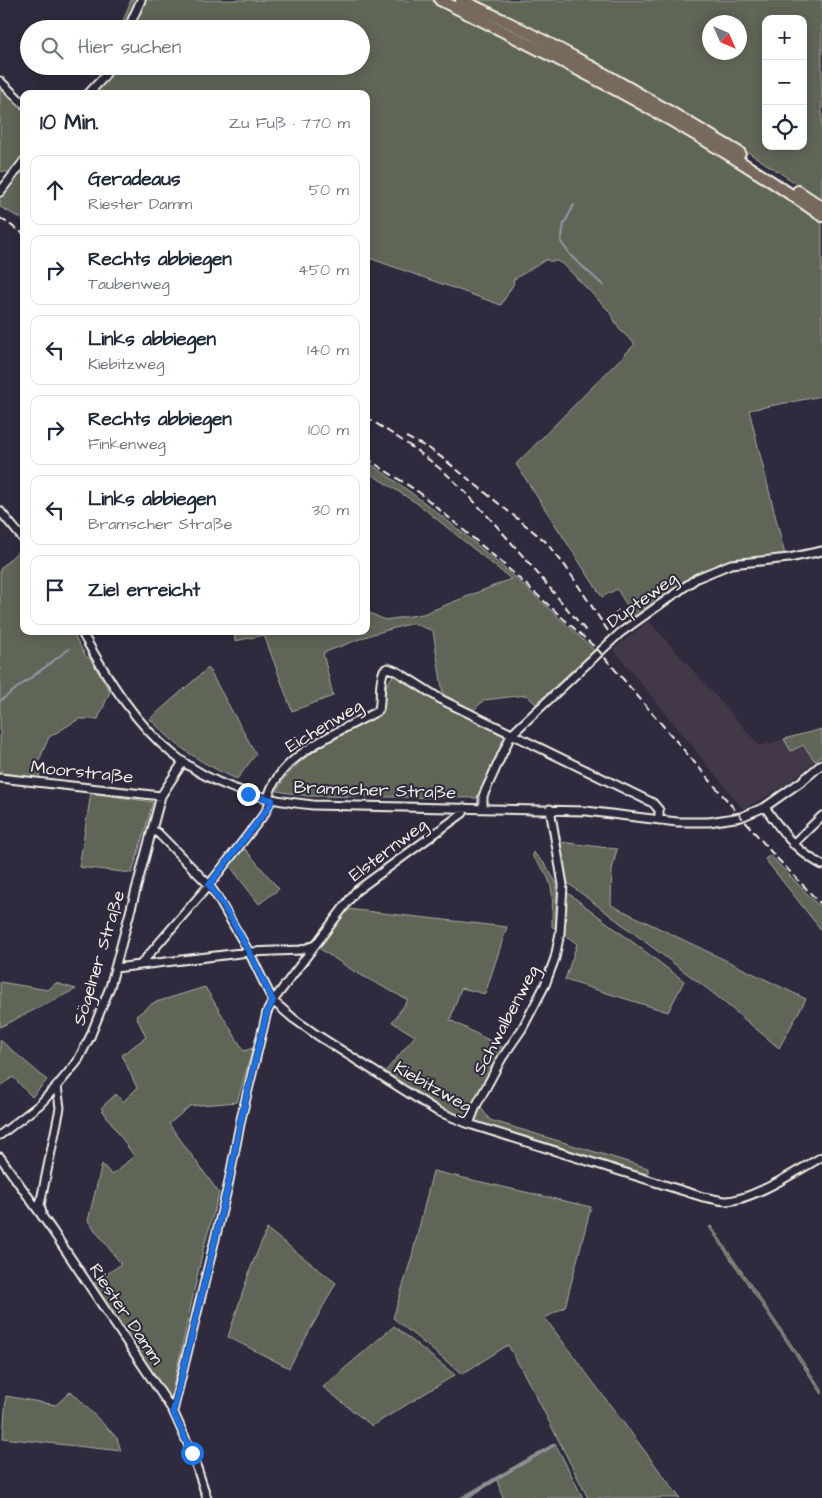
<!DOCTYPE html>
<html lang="de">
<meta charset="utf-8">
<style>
body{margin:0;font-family:"Architects Daughter",sans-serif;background:#f6f6f7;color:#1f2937}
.controls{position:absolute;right:15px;top:15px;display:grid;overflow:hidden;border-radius:10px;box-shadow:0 2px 12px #0003}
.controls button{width:45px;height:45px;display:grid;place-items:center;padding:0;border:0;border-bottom:1px solid #e0e1e3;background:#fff;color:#1f2937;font:25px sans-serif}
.compass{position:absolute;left:702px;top:15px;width:45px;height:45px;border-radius:50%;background:#fff;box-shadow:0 2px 12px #0003;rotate:135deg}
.stop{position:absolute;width:15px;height:15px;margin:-11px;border:4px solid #1a73e8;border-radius:50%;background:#fff}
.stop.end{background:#1a73e8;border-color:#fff;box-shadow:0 1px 5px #0008}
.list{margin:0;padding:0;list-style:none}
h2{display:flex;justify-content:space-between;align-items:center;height:65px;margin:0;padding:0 20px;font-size:21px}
h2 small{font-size:16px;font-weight:400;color:#747a83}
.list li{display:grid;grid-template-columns:32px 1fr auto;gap:15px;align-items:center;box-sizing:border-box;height:70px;margin:0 10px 10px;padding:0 10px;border:1px solid #e0e1e3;border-radius:10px}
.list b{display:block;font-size:19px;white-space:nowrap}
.list p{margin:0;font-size:16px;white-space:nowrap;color:#747a83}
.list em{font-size:16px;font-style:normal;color:#747a83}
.icon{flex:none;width:28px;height:28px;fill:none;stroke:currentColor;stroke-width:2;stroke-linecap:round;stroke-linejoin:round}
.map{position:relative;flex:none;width:822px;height:1498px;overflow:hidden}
.search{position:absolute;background:#fff;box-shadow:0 2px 12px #0003;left:20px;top:20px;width:350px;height:55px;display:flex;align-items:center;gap:12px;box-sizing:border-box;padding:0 18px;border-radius:28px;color:#747a83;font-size:19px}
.panel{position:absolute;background:#fff;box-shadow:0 2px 12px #0003;left:20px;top:90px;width:350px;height:545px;border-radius:10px}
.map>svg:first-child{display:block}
.built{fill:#423848}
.green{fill:#5e6659;stroke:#a9aca0;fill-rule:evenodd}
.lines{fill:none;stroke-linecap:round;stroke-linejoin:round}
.stream{stroke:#919aa5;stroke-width:2}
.minor-casing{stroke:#f4f1e8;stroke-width:11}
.highway-casing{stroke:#f4f1e8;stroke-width:14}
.minor{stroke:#2f2a3d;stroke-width:7}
.highway{stroke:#77695c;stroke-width:10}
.rail{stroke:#f4f1e8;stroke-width:2;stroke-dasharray:8 4;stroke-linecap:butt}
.route{stroke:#1a73e8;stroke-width:6}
.labels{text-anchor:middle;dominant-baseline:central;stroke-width:4;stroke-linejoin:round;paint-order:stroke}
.street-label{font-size:18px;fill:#f4f1e8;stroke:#2f2a3d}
</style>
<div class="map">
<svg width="822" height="1498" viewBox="0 0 822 1498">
<rect width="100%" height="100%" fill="#2f2a3d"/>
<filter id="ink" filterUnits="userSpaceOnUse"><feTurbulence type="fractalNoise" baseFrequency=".02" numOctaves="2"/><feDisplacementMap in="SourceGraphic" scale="10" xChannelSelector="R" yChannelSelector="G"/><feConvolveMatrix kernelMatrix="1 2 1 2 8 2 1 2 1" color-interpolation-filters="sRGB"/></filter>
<g filter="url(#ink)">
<path class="built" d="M649,621L760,746L784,739L791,751L803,745L815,761L785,786L743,809L613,649Z"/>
<path class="green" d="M131,0H434L607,88L747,170L822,219V396L749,410L785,555L731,562L700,571L634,617L617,589L602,597L516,464L635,344L620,330L609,311L564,265L557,261H548L547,259L513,280L514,283L501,305L366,257V94H91L113,66H361V29H120Z
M470,0H822V201C710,124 592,59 470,0ZM766,19H803V146H766ZM710,22H740V52H710Z
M0,83L24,106V158L12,173L0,171Z
M24,165V220L0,207V196Z
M366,461C449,516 522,583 595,651L583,663L581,662L536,704L526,695L484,700L474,710L443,694L433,631L413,623L373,634L323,653L333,696L292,711L264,635L235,641L234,631H366V611L385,620L423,614L511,579L418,504L366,471Z
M22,547L24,550V631H75L76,634L75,637L87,658L89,657L110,692L98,719H79L49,737L38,763L40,778L0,773V569Z
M208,668L256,754L237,779C200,763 178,748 150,719Z
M393,676H396L441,703L505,737L477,798L308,796L277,791C297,753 344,734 379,714C387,701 381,687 393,676Z
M822,729V755L815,761L803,745L791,751L784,739Z
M91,793L153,802L132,873L79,867Z
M560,842L617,849L612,870L611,905L806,999L779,1048L714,994L565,881Z
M245,849L279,889L259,904L229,865Z
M533,852L545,864L556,882V928L552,927C552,897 557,881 533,858Z
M770,855L822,909V931L765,859Z
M568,893L684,981L668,1012L565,980L577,944L564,934L567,894Z
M347,909L507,927L485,994L461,988L450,1020L506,1049L467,1122L442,1110L384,1073L415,1036L392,1022L408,1000L355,972L317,947Z
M0,982L48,990L56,983L76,989L0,1027Z
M205,987L244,1051L253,1048L237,1102L190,1106L169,1124L219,1193L203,1250L170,1401L92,1285L121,1264L88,1221L102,1164L112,1175L134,1156L101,1108L116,1094L123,1102L137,1088L122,1055L146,1037L136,1016L153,1003Z
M0,1040L47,1080L32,1097L13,1077L0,1086Z
M481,1108L490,1120L648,1168V1178L473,1124Z
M433,1171L591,1207L565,1307L545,1318L680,1498H588L534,1392L508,1345L462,1374L393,1318L412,1256Z
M711,1226L822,1390V1394L709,1227Z
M267,1229L336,1283L289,1368L228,1337L251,1267Z
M394,1326L455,1375L372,1426L323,1387Z
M71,1391L117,1438L121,1451L3,1438L6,1396L56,1405Z
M555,1443L583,1498H503L497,1480L468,1498H460Z"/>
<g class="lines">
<path class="stream" d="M574,205L564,224L561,242L571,256L604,286
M0,701L69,649
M464,1498L555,1445"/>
<defs>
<path id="minor" d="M128,29L141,0
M0,81L24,104
M88,94L103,78L111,66
M0,192L24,161
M0,511L24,540
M81,631C140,737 187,793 313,805L586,811L677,822H709L741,817L765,807L802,781L822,764
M0,778L161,796
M268,799C277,755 341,731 376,712L379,709C382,696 378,685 384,670L388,668L398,672L442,700L653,803L659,810V820
M765,807C782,832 795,850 822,865
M483,808V796L511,735L620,633L697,578L731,564L789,558L822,551
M152,830L158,833L209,885L216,895L249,952L273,1001L294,1019L317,1035L437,1111L469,1124L703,1197C711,1198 719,1201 726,1201C753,1200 798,1170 822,1157
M793,844L822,816
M140,965L209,885L265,813L271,800
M115,968L249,952L301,950L315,945
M469,1124L476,1106L502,1058L522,1029L545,985L555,958L560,933L563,885L550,809
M0,1135L39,1105L57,1086L77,1062L90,1037L110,987L161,796L183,762
M0,1157L52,1230L173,1411L192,1453L207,1498
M42,1213L40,1205L60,1108L57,1086
M173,1411L228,1186L241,1119L267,1012L273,1001L356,891L463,813L464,808"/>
<path id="highway" d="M440,0C570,64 704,132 822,216
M461,0C558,44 648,99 740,153
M798,191L822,207"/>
</defs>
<use href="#minor" class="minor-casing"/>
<use href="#highway" class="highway-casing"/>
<use href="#minor" class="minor"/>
<use href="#highway" class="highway"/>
<path class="rail" d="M0,218L24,234
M366,417C396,436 427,456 453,480C501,527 543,581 587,632
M406,437L430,449L445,460L545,541L566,567L610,634
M366,458L420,493L501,562L599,651L773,854L822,905"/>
</g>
</g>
<g class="lines" filter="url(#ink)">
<path class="route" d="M192,1453L173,1412L228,1186L241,1119L267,1012L273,1001C254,962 235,920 209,885L269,807L272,800L248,794"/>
</g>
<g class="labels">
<g class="street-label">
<text transform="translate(642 600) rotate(-36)">Düpteweg</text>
<text transform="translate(324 726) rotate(-31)">Eichenweg</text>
<text transform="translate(82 772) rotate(6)">Moorstraße</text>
<text transform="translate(375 790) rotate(2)">Bramscher Straße</text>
<text transform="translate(388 850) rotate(-37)">Elsternweg</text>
<text transform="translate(99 958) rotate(-73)">Sögelner Straße</text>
<text transform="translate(506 1020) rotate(-62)">Schwalbenweg</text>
<text transform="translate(433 1087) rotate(29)">Kiebitzweg</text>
<text transform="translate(126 1314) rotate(56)">Riester Damm</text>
</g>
</g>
</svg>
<div class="controls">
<button>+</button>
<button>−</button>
<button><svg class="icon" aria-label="locate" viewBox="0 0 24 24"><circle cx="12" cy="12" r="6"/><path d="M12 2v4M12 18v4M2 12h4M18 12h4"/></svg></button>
</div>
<svg class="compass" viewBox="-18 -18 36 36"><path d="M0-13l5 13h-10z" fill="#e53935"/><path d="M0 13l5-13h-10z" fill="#747a83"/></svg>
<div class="stop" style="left:192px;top:1453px"></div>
<div class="stop end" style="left:248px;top:794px"></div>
<div class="search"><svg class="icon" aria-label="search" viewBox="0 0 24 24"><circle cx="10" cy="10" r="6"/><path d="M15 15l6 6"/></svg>Hier suchen</div>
<section class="panel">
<h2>10 Min.<small>Zu Fuß · 770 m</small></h2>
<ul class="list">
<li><svg class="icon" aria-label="ahead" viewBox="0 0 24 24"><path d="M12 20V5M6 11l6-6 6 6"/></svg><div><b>Geradeaus</b><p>Riester Damm</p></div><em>50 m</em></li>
<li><svg class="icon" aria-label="right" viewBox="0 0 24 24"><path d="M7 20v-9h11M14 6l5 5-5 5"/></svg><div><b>Rechts abbiegen</b><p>Taubenweg</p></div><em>450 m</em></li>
<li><svg class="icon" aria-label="left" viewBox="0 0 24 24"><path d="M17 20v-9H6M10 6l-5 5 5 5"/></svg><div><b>Links abbiegen</b><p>Kiebitzweg</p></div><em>140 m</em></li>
<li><svg class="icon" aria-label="right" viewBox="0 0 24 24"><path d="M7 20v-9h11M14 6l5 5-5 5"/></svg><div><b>Rechts abbiegen</b><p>Finkenweg</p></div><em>100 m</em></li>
<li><svg class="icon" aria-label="left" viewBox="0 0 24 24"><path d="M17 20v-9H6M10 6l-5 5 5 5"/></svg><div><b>Links abbiegen</b><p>Bramscher Straße</p></div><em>30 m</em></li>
<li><svg class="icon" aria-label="arrive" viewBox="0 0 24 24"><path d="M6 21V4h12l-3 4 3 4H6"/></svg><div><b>Ziel erreicht</b></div></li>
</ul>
</section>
</div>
